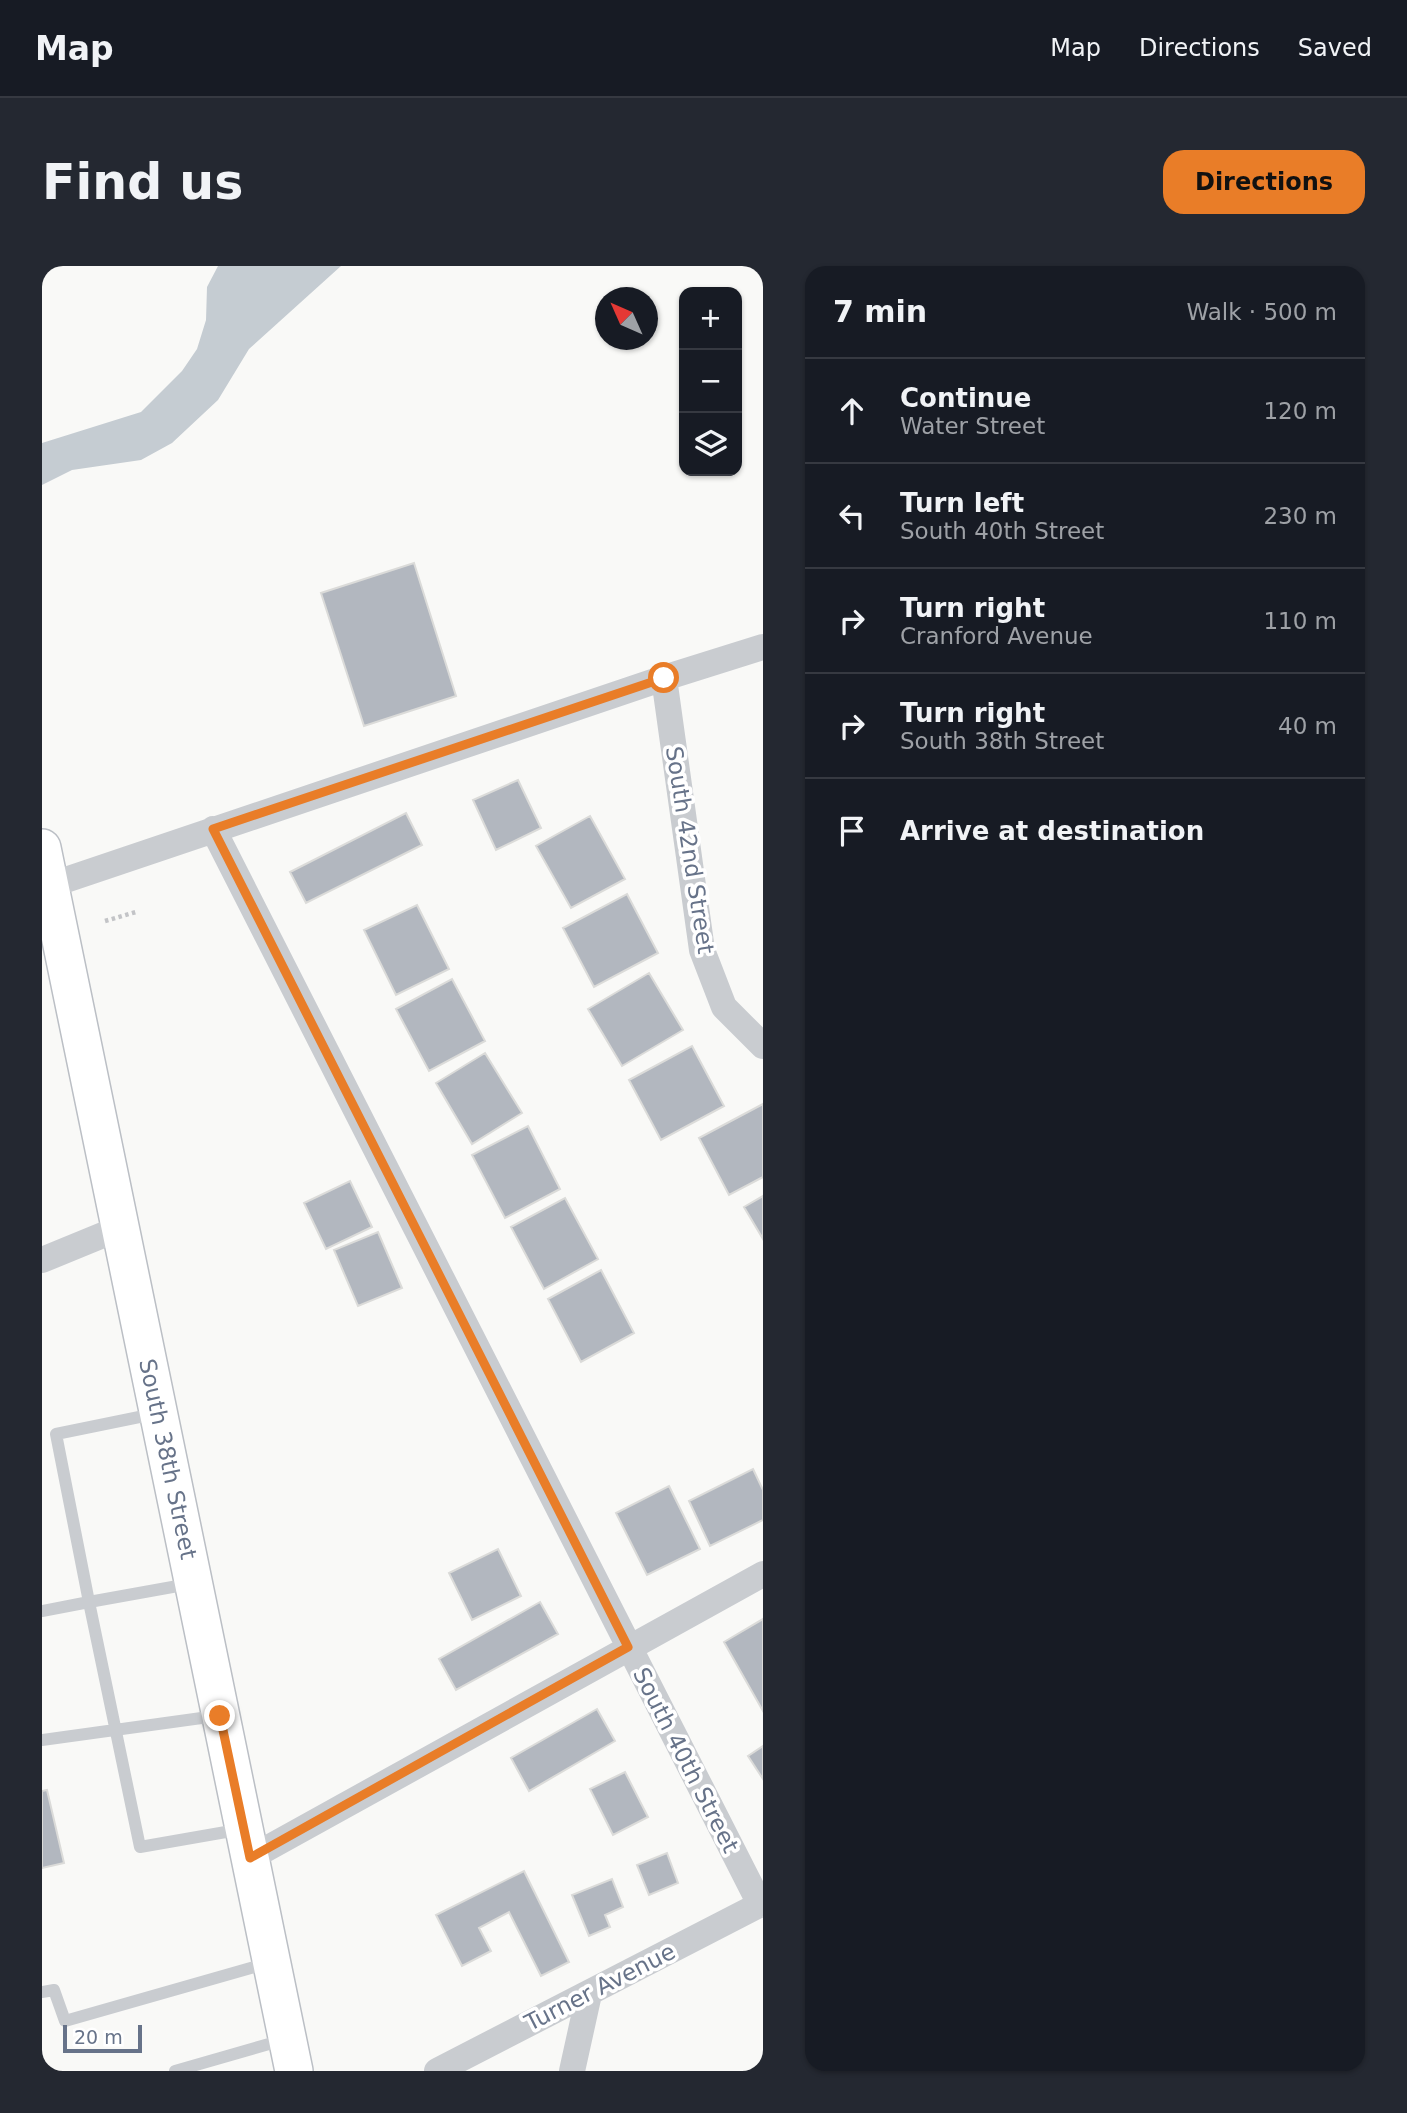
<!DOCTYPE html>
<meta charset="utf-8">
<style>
body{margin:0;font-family:"DejaVu Sans",sans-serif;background:#242831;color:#f1f3f6}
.controls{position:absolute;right:21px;top:21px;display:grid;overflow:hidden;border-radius:14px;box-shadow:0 2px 5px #0004}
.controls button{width:63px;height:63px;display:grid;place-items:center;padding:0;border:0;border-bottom:2px solid #363941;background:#171b24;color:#f1f3f6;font:35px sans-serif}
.compass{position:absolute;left:553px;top:21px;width:63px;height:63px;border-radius:50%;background:#171b24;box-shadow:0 2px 5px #0004;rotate:315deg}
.scale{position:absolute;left:21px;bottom:18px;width:79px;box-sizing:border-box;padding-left:7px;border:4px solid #677389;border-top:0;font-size:19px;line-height:24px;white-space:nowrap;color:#677389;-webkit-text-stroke:5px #fff;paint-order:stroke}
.stop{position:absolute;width:21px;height:21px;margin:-16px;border:5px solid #e97d28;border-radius:50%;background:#fff}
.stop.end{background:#e97d28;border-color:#fff;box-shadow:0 2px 7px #0008}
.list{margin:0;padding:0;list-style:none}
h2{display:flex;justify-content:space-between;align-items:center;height:91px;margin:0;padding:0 28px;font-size:30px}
h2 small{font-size:23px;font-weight:400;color:#9ea1a6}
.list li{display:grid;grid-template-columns:46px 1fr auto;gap:21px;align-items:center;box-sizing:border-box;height:105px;padding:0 28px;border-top:2px solid #363941}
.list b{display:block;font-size:26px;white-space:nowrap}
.list p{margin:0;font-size:23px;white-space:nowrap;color:#9ea1a6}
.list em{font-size:23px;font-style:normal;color:#9ea1a6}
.icon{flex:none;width:38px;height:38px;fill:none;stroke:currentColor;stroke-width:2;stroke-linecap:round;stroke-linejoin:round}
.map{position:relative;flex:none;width:721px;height:1805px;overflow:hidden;border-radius:21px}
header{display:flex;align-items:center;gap:42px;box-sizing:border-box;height:98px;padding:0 35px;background:#171b24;border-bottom:2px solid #363941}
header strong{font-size:33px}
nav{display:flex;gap:38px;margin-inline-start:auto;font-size:24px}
.intro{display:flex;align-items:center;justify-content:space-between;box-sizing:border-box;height:168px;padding:0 42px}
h1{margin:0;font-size:49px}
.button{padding:18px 32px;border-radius:21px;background:#e97d28;color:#111;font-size:24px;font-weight:700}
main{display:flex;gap:42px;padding:0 42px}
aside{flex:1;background:#171b24;border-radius:21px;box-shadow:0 2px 5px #0004}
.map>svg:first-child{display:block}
.water{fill:#c5ccd2}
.building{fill:#b2b7bf;stroke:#dbdbd9;stroke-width:2}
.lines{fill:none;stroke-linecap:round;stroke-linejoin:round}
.secondary-casing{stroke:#bbbfc5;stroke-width:40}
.path{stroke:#c3c4c7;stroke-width:4.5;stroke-dasharray:3.5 3.5;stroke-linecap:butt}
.lane{stroke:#c9ccd0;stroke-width:12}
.street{stroke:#c9ccd0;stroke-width:26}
.secondary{stroke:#fff;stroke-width:37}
.route{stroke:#e97d28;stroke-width:9}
.labels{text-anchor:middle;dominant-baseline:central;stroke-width:7;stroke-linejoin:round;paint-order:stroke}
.street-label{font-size:23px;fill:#677389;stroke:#fff}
</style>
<header>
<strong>Map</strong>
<nav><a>Map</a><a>Directions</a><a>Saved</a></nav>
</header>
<div class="intro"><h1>Find us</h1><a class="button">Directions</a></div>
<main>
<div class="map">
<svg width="721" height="1805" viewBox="0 0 721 1805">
<rect width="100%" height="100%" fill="#f9f9f7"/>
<path class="water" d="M176,0H299L207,83L176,134L130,177L99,194L30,204L0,219V177L99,146L140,105L155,83L164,54L165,21Z"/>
<path class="building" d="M372,297L414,430L322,460L279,327Z
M476,514L499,562L454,584L431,534Z
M364,547L380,579L264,637L248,606Z
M548,550L583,613L529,642L494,580Z
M585,628L616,687L552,721L521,662Z
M375,639L407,703L354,729L322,664Z
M607,707L641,764L580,800L546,743Z
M410,713L443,775L387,805L354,743Z
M650,780L682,840L619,874L587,814Z
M443,787L480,847L430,878L394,817Z
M721,838V911L687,929L657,872Z
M486,860L518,923L463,952L430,889Z
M308,915L330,961L284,983L262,937Z
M721,930V973L702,941Z
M523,932L556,993L502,1023L469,961Z
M336,966L360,1022L316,1040L292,984Z
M559,1004L592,1067L539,1096L506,1033Z
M711,1203L721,1224V1254L668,1280L647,1235Z
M627,1220L658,1283L605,1309L574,1247Z
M456,1283L479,1330L430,1354L407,1307Z
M498,1336L516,1368L414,1424L397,1393Z
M721,1353V1445L682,1376Z
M555,1443L573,1475L487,1525L469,1492Z
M721,1480V1513L706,1490Z
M583,1506L606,1551L571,1569L548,1523Z
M5,1524L22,1597L0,1602V1525Z
M625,1587L636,1617L607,1629L595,1599Z
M482,1605L527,1696L499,1710L467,1646L437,1662L449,1685L420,1700L394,1649Z
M570,1613L581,1641L563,1649L568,1661L547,1670L530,1629Z"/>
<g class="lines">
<defs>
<path id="secondary" d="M0,582L252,1805"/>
</defs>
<use href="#secondary" class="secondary-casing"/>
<path class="path" d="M63,655L94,646"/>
<path class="lane" d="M112,1148L14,1168L47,1336L147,1318
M0,1345L47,1336L98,1581L201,1563
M0,1474L174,1450
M0,1726L12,1724L23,1755L226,1697
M133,1805L241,1774"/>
<path class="street" d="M622,412L660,684L682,741L721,780
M171,563L718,1638
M0,622L622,412L721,381
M0,994L78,962
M208,1592L721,1308
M395,1805L721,1637
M530,1805L547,1728"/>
<use href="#secondary" class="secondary"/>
</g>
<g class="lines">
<path class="route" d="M178,1450L208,1592L586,1381L171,563L622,412"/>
</g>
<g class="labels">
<g class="street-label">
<text transform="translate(648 584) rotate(81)">South 42nd Street</text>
<text transform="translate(126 1193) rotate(78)">South 38th Street</text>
<text transform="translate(644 1494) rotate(63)">South 40th Street</text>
<text transform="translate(558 1721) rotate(-27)">Turner Avenue</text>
</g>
</g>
</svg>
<div class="controls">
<button>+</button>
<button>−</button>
<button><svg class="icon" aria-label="layers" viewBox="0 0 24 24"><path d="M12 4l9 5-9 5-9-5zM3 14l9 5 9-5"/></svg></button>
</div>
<svg class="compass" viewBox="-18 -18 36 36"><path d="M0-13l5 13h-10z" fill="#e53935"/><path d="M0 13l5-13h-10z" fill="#9ea1a6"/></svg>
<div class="scale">20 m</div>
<div class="stop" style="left:622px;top:412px"></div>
<div class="stop end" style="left:178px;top:1450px"></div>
</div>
<aside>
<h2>7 min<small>Walk · 500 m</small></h2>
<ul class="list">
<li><svg class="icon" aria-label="ahead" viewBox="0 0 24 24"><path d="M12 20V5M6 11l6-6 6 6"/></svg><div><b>Continue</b><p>Water Street</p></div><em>120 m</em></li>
<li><svg class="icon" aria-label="left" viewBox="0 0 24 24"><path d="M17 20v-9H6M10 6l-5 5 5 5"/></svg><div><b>Turn left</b><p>South 40th Street</p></div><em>230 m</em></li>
<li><svg class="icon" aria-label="right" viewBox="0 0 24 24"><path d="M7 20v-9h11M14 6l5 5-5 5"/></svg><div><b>Turn right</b><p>Cranford Avenue</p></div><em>110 m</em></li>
<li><svg class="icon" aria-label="right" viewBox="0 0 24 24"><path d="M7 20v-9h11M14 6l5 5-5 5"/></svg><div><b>Turn right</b><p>South 38th Street</p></div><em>40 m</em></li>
<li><svg class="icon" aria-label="arrive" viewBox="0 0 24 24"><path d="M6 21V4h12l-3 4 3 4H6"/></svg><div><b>Arrive at destination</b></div></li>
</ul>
</aside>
</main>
